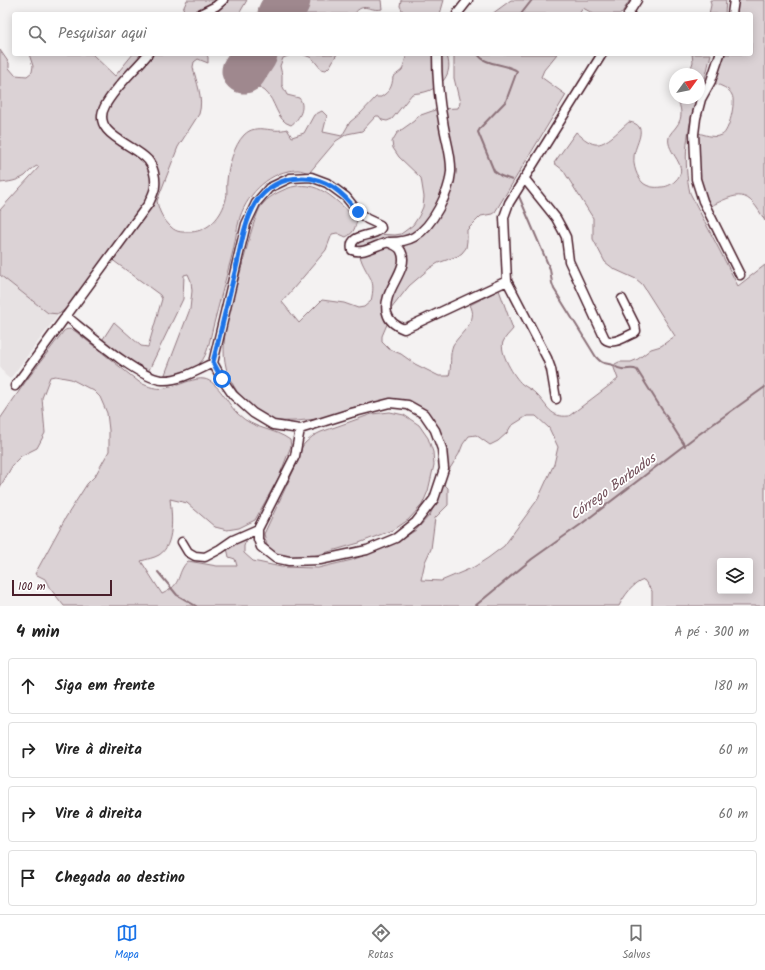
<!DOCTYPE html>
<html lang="pt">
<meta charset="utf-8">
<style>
body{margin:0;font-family:Kalam,sans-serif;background:#f6f6f6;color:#222}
.controls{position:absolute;right:12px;bottom:12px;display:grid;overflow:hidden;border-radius:4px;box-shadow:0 2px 10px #0003}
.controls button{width:36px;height:36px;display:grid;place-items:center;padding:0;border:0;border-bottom:1px solid #e0e0e0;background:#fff;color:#222;font:20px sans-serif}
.compass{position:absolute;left:669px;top:68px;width:36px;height:36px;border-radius:50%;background:#fff;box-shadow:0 2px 10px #0003;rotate:57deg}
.scale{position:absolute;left:12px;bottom:10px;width:100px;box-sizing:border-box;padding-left:4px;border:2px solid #4a1f2b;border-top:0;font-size:11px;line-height:14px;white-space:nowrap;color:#4a1f2b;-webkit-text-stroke:3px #fff;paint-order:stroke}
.stop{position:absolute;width:12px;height:12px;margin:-9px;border:3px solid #1a73e8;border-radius:50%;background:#fff}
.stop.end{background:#1a73e8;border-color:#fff;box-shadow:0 1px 4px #0008}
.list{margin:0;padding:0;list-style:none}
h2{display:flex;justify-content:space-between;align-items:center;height:52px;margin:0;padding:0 16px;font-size:17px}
h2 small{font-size:13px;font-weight:400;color:#767676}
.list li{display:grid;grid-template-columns:26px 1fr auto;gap:12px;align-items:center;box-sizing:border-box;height:56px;margin:0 8px 8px;padding:0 8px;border:1px solid #e0e0e0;border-radius:4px}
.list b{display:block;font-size:15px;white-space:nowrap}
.list em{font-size:13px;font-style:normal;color:#767676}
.icon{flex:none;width:22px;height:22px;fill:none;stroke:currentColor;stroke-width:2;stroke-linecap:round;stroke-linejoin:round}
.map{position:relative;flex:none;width:765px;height:606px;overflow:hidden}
.search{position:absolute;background:#fff;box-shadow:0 2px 10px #0003;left:12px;right:12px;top:12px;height:44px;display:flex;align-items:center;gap:10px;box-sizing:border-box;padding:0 14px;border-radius:4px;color:#767676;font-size:15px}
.sheet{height:308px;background:#fff}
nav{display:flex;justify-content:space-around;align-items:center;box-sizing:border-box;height:56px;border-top:1px solid #e0e0e0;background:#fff;font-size:11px;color:#767676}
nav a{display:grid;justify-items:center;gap:2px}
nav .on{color:#1a73e8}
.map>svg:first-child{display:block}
.built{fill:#e7e2e3}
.green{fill:#dbd2d5;stroke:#927880;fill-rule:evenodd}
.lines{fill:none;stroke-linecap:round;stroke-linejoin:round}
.stream{stroke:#8d727a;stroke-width:2}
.runway{stroke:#9f888e;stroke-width:45}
.minor-casing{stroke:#4a1f2b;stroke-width:11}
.minor{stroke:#fff;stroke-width:8}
.route{stroke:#1a73e8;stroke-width:5}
.labels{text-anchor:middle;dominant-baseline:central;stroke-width:3.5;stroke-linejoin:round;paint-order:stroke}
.water-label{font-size:14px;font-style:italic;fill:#714f59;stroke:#fff}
</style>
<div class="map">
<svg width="765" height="606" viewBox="0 0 765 606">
<rect width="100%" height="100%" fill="#f4f2f2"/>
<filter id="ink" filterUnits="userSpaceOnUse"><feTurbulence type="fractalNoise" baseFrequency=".025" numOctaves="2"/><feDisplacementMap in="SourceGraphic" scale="8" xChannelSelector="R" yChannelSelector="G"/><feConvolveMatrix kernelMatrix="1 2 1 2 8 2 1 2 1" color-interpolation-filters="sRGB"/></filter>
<g filter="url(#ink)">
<path class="built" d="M0,275L48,313L59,314L10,379L5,375L0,366Z"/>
<path class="green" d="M187,0H247L239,14H181Z
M303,0H381L382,9C370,12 364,1 354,14H295Z
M401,0H444L440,14H404L400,6Z
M511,0H630L621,14H594L583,8L579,14H492Z
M710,0H726L725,14H709L711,5Z
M733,0H765V221C747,188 739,192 709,207L697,181L695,132C703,134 714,139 722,135C729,132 736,102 732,95C729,88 721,86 714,83L718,54H751V14H733Z
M0,50L9,63V68L15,75L27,76L32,72L33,66L29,54H92L115,76L133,54H206L208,57V63L198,59L194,62L193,67C196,82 204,98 199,114L178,147L157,201C159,212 163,219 171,227C177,233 183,232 191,232C209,231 222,216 226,199C228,193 226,187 227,181C228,168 234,145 244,135C257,122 272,134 287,129L292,137L304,133L314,115L322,111L327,116L323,132L342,136L350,122L361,113L376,97H381C390,91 392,87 393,77L402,70L407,54H446C454,71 444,85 428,91C423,93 417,93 412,94L392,119L387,121L382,120L379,116H376L362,131L347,134L336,141L309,173C306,172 301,170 298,170C271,170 248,193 240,217C236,231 235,245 231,259C225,281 219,304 213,327C210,338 208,355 200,363C191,374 176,374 164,377L190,309L192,291L191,281L188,274L184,275L183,299L148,372L101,342L114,322L141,346L148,347L162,299L160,295L107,256L68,307L59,314L48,313L0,275V210L39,167L37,166C32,168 29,172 25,176C17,181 9,182 0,183Z
M237,54H252L242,68L255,77L270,54H293L283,58L280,66L282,75V85L287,95L299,98C306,106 300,119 291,125C276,121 276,100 265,91C262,89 255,84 251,83C245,81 238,84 232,82C224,70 229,69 238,62Z
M302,54H337L330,66L326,70L321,69L312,58Z
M454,54H557L544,70L541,77L566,95L495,212L492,214L481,216L467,230V241L466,248L462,253L458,256L438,263L430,268L409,286L391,309L388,322L382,336V342L389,349L401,354L415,364L439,376H449C452,366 449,355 453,345C461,332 479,321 470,305L499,290L513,329C510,333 505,337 503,342C499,352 514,377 522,384C527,388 533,390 537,395C548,406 550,418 569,416L618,379L614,368L615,364L619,362H631L638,359L651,349L661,346L675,336L642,284L636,279L614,269L605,262L593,239V218L563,170L554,163L576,132C581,136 588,143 595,144C606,146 621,128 629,122C651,125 634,145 634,157C633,166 637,177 643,183C648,187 655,188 661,187C666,187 671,185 675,181C692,166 665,153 669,137C670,133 674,130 676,127C684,117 681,108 677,98H698C686,127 683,162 690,193L738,286L765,265V606H652V591L644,580C633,583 624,596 619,606H64L49,587L45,579L35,574L66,517L87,484L95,476L109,451V430L107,413L100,397L94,391L71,379L55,376L50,377L42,398L45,433L37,448L21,456L14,463L0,487V419L26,381L63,332C66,328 71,329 75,331L139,382C159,393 169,388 189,381C193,380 200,378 204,379C218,381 228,405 238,414C254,430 274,428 290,440L291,446L279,477L255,520L239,528L227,530L215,527L187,503L170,499C172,515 175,545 159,555C154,558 147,559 141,561L162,594C184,584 175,574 188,561L217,566H237L235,559L229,557L227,548L242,537L247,538L244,546V553L253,561L281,567L318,568L352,560L397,542L416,530L430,515L444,484L448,488V505L435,518L431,549L425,562L421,580L441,581L474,567L488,558L504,546L538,499L554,464L558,447L549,428L536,416H527L511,426L507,433L498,441L490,445L476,435L469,436L463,444L459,454L444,478L447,459L424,414C415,411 393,401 384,401C361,402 339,414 317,419C310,420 303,420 296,421C288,421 279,422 272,420C252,415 230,387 226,367C219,337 232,302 240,273C246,253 250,231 258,212C261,203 271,196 279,192C314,174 333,197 357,220C355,228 354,233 346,237L337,233L332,234L326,250L282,302L299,323L322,300L344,303L358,308L364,307L371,301C376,279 370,280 362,262C359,255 358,247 356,240L375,234L395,235L401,234L413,225L419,216L423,207L424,197L421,178L399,157L393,148L392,142L394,138L397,133L414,121L418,116L438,109L458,108L460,103L454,78ZM720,561H750V591H720Z
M692,54H711L705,79L699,95V74H689L693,62Z
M390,412L404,415L419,425L428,438L433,452L434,465L428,491L422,505L408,520L395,529L359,543L321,554L308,557H291L278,555L268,549L264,534L298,461L302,447L305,443L313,436L321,432L372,414Z"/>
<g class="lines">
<path class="stream" d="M521,14L532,0
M478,54C485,66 506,63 517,71L506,101L481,127L478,132L494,171L501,176L512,180
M518,194L550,269L552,283L554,289L596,357C603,365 604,362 613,365C616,367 618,369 622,369C627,370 632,367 637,370L685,446
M158,572L177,595L196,606
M475,606L532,559L580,525L695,437L765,387"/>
<path class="runway" d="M280,14L288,0
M244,71L255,54"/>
<defs>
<path id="minor" d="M200,14L216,6L223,0
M457,14L468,0
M628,14L637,0
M732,14L734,0
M720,54L711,81L701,99L696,118L694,134L696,179L703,201L740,275
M524,178L556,218L562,229L566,237L569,261L605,339C613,346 626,336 634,333L636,331L635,325L622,299
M388,242C393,245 399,246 401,251C411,269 381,291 387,313C389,322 396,326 404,329L507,281
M66,316C85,331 139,379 162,380C180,381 198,370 213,363L222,379L233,395L253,413L273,425L300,429L351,413L390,403L408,405L424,414L435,430L442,449L444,469L434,499L416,522L396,538L367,550L320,560L289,561L275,558L261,547L258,539V529
M213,363L246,224L256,203L269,188L290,178L311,177L327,183L346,197L358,212L367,219L380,225L381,228C375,238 348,232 352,250C365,255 378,243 390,242C398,242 407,241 414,237C433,226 449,193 451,172C452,155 445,138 443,121C439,101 437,75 437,54
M15,386L149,203C151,198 155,191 155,186C156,177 153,166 148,160C134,144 90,134 105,106C115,87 135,70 148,54
M556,399L551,369L547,358L507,281L504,217L509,203L602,54
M182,542L188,552L195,556L205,557L220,549L233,540L258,529L295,456L300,429"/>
</defs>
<use href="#minor" class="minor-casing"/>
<use href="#minor" class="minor"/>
</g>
</g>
<g class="lines" filter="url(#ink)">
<path class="route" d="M222,379L213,362C221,331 228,299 236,268C241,246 244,223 255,204C264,188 283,178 301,178C326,177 343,193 358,212"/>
</g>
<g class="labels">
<g class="water-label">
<text transform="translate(613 487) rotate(-36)">Córrego Barbados</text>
</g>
</g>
</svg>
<div class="controls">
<button><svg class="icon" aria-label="layers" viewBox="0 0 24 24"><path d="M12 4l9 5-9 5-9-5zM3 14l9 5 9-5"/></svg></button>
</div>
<svg class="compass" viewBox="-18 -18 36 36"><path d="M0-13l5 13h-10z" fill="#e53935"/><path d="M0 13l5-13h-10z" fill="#767676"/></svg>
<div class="scale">100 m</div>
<div class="stop" style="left:222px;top:379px"></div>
<div class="stop end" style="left:358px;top:212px"></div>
<div class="search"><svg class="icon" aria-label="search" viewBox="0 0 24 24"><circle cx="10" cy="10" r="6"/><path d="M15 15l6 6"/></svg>Pesquisar aqui</div>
</div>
<section class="sheet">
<h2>4 min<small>A pé · 300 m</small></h2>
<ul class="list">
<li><svg class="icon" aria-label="ahead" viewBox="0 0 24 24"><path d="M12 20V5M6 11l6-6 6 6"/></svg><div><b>Siga em frente</b></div><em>180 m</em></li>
<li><svg class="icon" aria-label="right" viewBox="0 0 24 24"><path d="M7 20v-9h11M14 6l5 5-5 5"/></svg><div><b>Vire à direita</b></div><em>60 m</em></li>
<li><svg class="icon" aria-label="right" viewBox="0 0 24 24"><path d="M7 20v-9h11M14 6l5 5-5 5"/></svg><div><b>Vire à direita</b></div><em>60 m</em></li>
<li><svg class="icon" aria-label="arrive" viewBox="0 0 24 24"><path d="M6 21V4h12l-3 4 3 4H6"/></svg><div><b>Chegada ao destino</b></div></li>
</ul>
</section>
<nav>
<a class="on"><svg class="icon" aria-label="map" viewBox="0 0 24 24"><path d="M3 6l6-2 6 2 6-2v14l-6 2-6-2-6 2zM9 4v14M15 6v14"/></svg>Mapa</a>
<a><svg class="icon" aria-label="directions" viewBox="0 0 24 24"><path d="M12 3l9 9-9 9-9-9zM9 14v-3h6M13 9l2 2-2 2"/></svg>Rotas</a>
<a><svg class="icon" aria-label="saved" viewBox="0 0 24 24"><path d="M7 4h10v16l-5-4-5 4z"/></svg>Salvos</a>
</nav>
